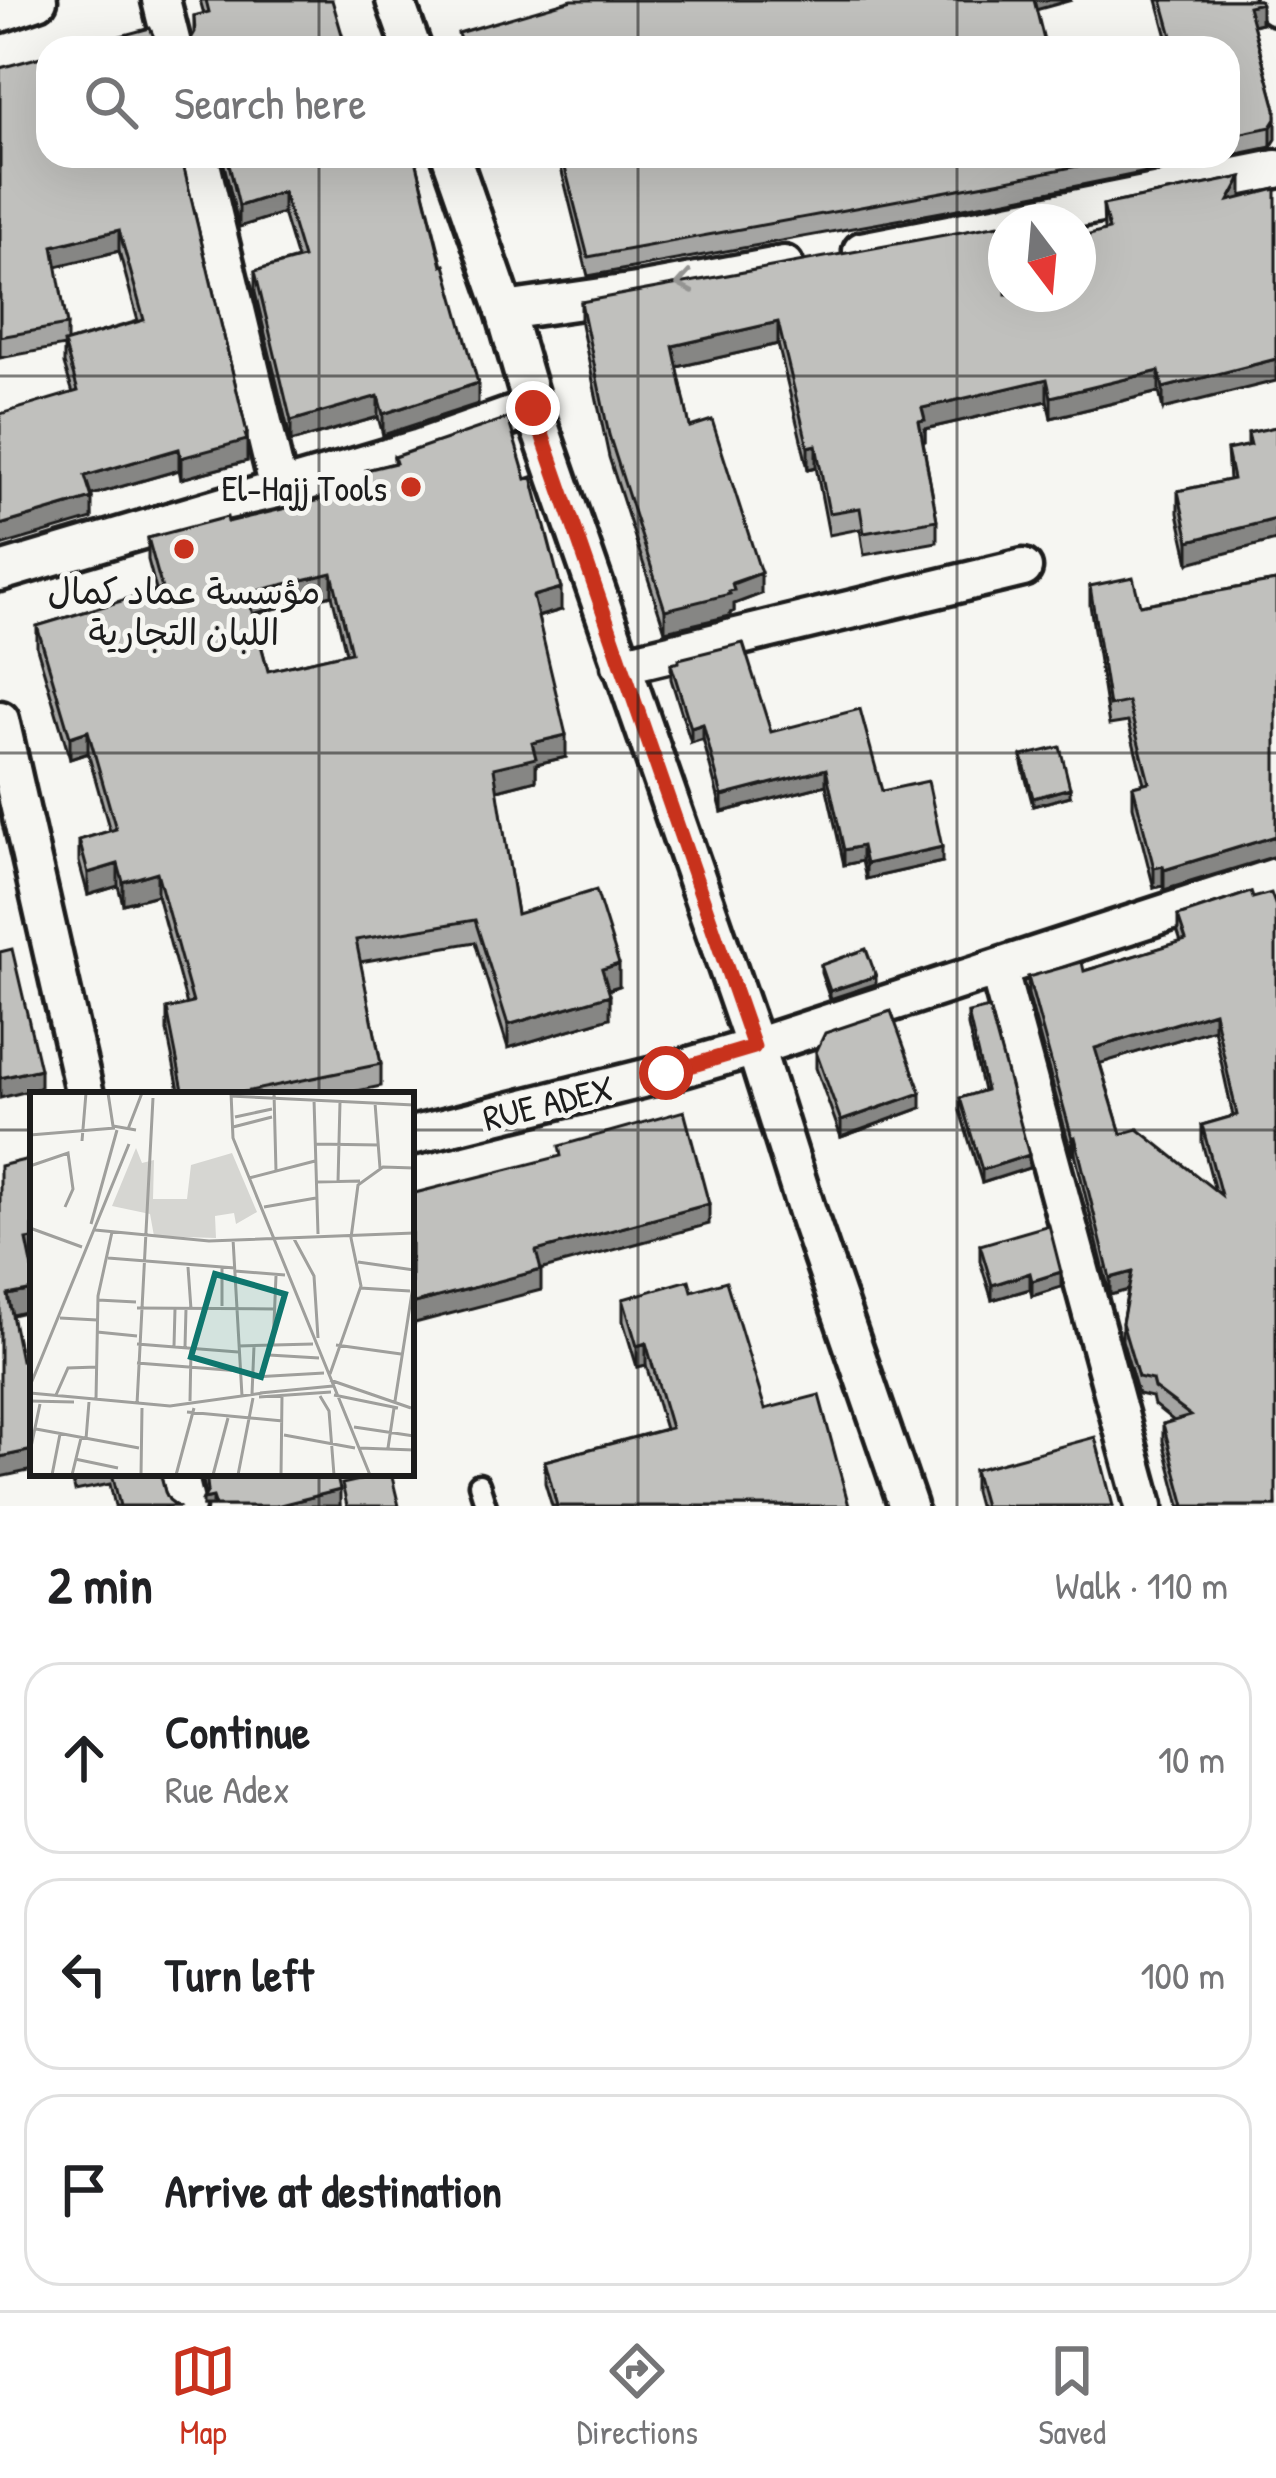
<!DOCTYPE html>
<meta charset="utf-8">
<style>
body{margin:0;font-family:"Patrick Hand","Playpen Sans Arabic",sans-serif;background:#f2f2f2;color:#202124}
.compass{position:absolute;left:988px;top:204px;width:108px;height:108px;border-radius:50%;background:#fff;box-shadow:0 12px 48px #0002;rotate:164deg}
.stop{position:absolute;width:36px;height:36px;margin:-27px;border:9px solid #c8321e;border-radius:50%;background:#fff}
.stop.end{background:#c8321e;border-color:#fff;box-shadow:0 3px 12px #0008}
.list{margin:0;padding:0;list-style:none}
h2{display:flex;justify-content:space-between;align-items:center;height:156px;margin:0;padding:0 48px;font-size:51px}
h2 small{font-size:39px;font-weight:400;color:#757577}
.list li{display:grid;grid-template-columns:78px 1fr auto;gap:36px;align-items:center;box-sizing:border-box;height:192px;margin:0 24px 24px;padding:0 24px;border:3px solid #e0e0e0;border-radius:36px}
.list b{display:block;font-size:45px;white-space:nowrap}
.list p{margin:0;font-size:39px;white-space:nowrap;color:#757577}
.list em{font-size:39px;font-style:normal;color:#757577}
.icon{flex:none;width:66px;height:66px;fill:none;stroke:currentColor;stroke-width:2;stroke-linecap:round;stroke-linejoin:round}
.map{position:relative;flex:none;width:1276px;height:1506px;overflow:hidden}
.search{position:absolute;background:#fff;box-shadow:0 12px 48px #0002;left:36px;right:36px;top:36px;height:132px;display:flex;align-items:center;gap:30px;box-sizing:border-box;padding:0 42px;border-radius:36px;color:#757577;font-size:45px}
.sheet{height:804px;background:#fff}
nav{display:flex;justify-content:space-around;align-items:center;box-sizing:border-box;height:168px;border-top:3px solid #e0e0e0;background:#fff;font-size:33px;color:#757577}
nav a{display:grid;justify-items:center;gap:6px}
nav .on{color:#c8321e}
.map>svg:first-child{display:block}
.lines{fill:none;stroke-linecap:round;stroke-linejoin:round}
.lane-casing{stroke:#1c1c1c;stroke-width:27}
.street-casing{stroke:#1c1c1c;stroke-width:45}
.lane{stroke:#f6f6f2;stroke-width:18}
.street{stroke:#f6f6f2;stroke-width:36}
.wall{fill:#a5a5a3;stroke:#1c1c1c;stroke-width:3;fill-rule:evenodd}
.shaded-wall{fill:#868684;stroke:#1c1c1c;stroke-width:3}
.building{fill:#c0c0bd;stroke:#1c1c1c;stroke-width:3;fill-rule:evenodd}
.oneway{stroke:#949492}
.route{stroke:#c8321e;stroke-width:15}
.grid{fill:none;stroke:#1c1c1c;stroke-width:3;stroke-opacity:0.55}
.poi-dot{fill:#c8321e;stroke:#f6f6f2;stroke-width:4.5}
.labels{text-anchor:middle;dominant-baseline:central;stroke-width:10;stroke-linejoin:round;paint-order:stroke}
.poi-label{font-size:36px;fill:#1c1c1c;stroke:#f6f6f2;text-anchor:end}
.street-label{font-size:36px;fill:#1c1c1c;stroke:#f6f6f2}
.inset-road{fill:none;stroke:#9f9f9c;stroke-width:3}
.view{fill:#0f766e;fill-opacity:0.15;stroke:#0f766e;stroke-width:6}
.inset-edge{fill:none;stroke:#1c1c1c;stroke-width:6}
</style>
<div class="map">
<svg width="1276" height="1506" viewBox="0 0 1276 1506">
<rect width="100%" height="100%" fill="#f6f6f2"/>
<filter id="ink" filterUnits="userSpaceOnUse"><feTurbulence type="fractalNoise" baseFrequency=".00833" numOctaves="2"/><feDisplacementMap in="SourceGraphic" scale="24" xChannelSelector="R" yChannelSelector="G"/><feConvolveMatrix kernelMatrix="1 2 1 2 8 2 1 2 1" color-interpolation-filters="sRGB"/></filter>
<g filter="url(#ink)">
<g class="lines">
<defs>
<path id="lane" d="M479,1484L486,1506"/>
<path id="street" d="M161,0L173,48
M395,0L412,48
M1274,0L1276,6
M0,13L38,0
M199,156L279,489
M451,156L505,311L533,408L755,1047L807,1212L908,1506
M1009,222L1276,169
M862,251L1006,223
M505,311L644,291L784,265
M0,572L420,448L533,408
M621,665L1023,568
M0,720L85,1095
M998,968L1144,1506
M411,1136L666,1073L755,1047L1276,877
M178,1473L186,1506"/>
</defs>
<use href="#lane" class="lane-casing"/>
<use href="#street" class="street-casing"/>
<use href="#lane" class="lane"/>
<use href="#street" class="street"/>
</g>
<path class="wall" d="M200,0H332L188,44L194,34V16L204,14Z
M1157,0H1259L1261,23L1253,25L1276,109L1271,147L1228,156V48L1167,37Z
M0,68L181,156L247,433V461L181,479L179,470L91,495L92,519L73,393L64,364V346L0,358ZM119,251L138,321L67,342V325L56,267Z
M222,156H415L478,404L383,435L378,417L291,442L255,292V271L297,259L283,213L239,227Z
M558,156H1226L1002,201L588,276Z
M1242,177L1163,409L1159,392L1051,418L1047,401L925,429V441L923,442L937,520V542L864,555L860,529L829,535L816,467L808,469L778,344L677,367L690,427L761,594L734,604V611L730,613V616L665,631L609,457L581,324V302L1006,294L1104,231L1103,205Z
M1276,427L1189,563L1178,513V491L1229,480L1227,450L1248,446V433Z
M394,457L561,610L538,617L566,757L536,764V780L497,790L517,914L619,986L608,990L610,1018L508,1048L475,942L360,962L381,1064V1086L338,1095H180L167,1031V1009L187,1005L157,895L123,904L118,886L88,895L79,862V840L110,831L88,753L70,759L37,648V626L156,590L148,560V538L366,489V470L394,463ZM332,595L346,653L268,671L253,614Z
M1276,581L1164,890L1163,886L1154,888L1133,806V786L1144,783L1128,722L1109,725L1090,605V586L1140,605Z
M671,664L771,732L882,791L942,862L866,879L862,861L844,865L826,785L722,812L703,739L691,743L671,679Z
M1022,756L1070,796L1033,806L1022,764Z
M1251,892L1276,1506H1180L1163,1441V1424L1174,1421L1154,1405L1152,1397L1138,1394L1122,1340V1323L1128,1289L1110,1295L1075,1154L1072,1155L1028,994V977L1084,971L1181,942L1178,933V916ZM1214,1029L1233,1116L1202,1125V1142L1215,1191L1121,1134L1100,1063Z
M821,965L876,984L830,999L821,973Z
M968,1013L1029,1168L982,1183L960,1111V1098L983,1091L968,1026Z
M816,1052L921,1108L841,1137L816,1068Z
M980,1245L1061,1287L1032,1296L1030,1289L992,1300L980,1261Z
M692,1291L765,1409L849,1506H552L545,1483V1461L665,1429L646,1365L637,1367L623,1321V1299Z
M974,1470L1113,1506H978L974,1491Z
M71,1473H160L165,1492L169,1500L177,1506H115L110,1484L75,1491Z
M201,1473H336L340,1506H203L206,1494Z"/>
<path class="shaded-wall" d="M1032,0H1072L1032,11Z
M1261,3V23L1248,26V6Z
M1276,119V139L1271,147V127Z
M1242,177V199L1229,201Z
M283,192V213L239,227V206Z
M119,230V251L53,267V246Z
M778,322V344L673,368V346Z
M1276,359V381L1163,409V388Z
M1159,371V392L1051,418V397Z
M1047,379V401L925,429V441L919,443V421L922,408Z
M478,383V404L383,435V414Z
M378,396V417L291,442V421Z
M247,433V461L181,479V458Z
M816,445V467L808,469V447Z
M179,449V470L85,497V476Z
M92,498V519L0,546V525Z
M1276,519V540L1189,563V541Z
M332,573V595L247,615V593Z
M761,573V594L734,604V611L730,613V616L665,631V610Z
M561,588V610L533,618V596Z
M703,724V739L691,743V728Z
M88,731V753L70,759V737Z
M566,735V757L536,764V780L494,791V768L532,743Z
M826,769V785L722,812V796Z
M1070,788V796L1033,806V798Z
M1276,836V856L1164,890V870Z
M862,846V861L844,865V850Z
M942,847V862L866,879V864Z
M118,864V886L88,895V873Z
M1163,866V886L1154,888V868Z
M157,872V895L123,904V882Z
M619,964V986L602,991V969Z
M876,976V984L830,999V991Z
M610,995V1018L508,1048V1025Z
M1214,1012V1029L1095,1065V1048Z
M40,1069V1088L0,1098V1078Z
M921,1093V1108L841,1137V1121Z
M1075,1137V1154L1072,1155V1138Z
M1029,1155V1168L982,1183V1170Z
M709,1204V1224L536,1271V1251Z
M33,1239V1259L27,1260V1240Z
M541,1270V1290L411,1324V1304Z
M1061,1272V1287L1032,1296V1281Z
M1132,1272V1289L1110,1295V1278Z
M1030,1273V1289L992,1300V1285Z
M33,1290V1310L8,1316V1295Z
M646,1343V1365L637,1367V1346Z
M33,1450V1470L0,1477V1457Z
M340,1490V1506H276Z
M213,1497V1506H203V1499Z"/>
<path class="building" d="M206,0H332L346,48H179L188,44L195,32L194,16L209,12Z
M572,0H1034L1046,48H462L458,33Z
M1162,0H1259L1261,3L1248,6L1276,109V119L1271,127L1228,136V48H1124L1172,36Z
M150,28L156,42L166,48H76Z
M48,55V156H181L247,433L245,434L247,440L181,458L179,449L85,476L92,498L0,525V414L78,391L64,343L144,320L119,230L53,246L67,325L0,337V68Z
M227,156H415L442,266L445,265L478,383L383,414L378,396L291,421L255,271L303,258L283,192L239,206Z
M562,156H1128L1002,181L588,257Z
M1242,177L1229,201L1276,189V359L1163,388L1159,371L1051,397L1047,379L922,408L925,420L919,421L937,520L864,533L860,508L829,513L816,445L808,447L778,322L673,346L690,427L712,420L761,573L732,583L734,590L729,591L730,594L665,610L609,435L581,302L999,225L1006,254V294H1078V238L1109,230L1103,205Z
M508,418L526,479L532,477L561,588L533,596L566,735L532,743L536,758L494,768L517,914L596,890L619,964L602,969L610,995L508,1025L475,920L356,940L381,1064L230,1095H184L167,1009L193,1003L157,872L123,882L118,864L88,873L79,840L116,829L88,731L70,737L37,626L162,589L148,538L227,517L228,522L370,488L366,470L396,463L394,457ZM332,573L351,652L268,671L247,593Z
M1276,427V519L1189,541L1178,491L1233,479L1227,450L1251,445L1248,433Z
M1133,577L1140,605L1276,581V836L1164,870L1163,866L1154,868L1133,786L1149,782L1128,702L1109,706L1090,586Z
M743,643L771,732L860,709L882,791L928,781L942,847L866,864L862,846L844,850L826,769L722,796L703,724L691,728L671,664L679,662V659Z
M1060,747L1070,788L1033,798L1022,756Z
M1251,892L1253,898L1271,893L1276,907V1506H1185L1163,1424L1191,1416L1154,1388L1152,1380L1138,1377L1122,1323L1132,1272L1110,1278L1075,1137L1072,1138L1028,977L1082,962L1084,971L1186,940L1178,916ZM1214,1012L1237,1115L1202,1125L1221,1195L1138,1129L1121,1134L1095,1048Z
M12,949L40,1069L0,1078V952Z
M866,949L876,976L830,991L821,965Z
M989,1008L1029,1155L982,1170L960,1098L986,1090L968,1013Z
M891,1011L921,1093L841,1121L816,1052L825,1033Z
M684,1111L709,1204L536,1251L541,1270L411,1304V1194L561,1156L559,1146Z
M33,1158V1239L27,1240L33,1269V1290L8,1295L21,1360L33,1358V1450L0,1457V1166Z
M1049,1225L1061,1272L1032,1281L1030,1273L992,1285L980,1245Z
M689,1280L692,1291L726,1281L765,1409L819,1395L849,1506H557L545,1461L671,1428L646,1343L637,1346L623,1299Z
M1095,1437L1113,1506H984L974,1470Z
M112,1473H160L165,1492L169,1500L177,1506H120Z
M206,1473H336L340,1490L276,1506H216L213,1497L203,1499L208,1491Z
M391,1473L399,1506H347L342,1484Z"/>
<defs><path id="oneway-chevron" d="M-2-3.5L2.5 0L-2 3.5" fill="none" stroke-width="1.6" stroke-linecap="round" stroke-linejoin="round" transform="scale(3)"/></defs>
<use class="oneway" href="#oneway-chevron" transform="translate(685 283) rotate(170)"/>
</g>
<g class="lines" filter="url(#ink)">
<path class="route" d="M533,408L754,1047L666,1073"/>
</g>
<path class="grid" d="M319,0V48M638,0V48M957,0V48M319,156V1095M638,156V1506M957,156V1506M0,376H1276M0,753H1276M0,1130H33M411,1130H1276M319,1473V1506"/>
<g class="poi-dot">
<circle cx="411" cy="487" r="12"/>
<circle cx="184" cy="549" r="12"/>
</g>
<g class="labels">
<g class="poi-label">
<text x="387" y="487">El-Hajj Tools</text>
<text x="184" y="590" text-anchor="middle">مؤسسة عماد كمال<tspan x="184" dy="41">اللبان التجارية</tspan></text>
</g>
<g class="street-label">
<text transform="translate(548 1102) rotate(-14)">RUE ADEX</text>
</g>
</g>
<g transform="translate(30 1092)">
<rect width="384" height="384" fill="#f6f6f2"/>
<path d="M106,56L112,71L124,68L123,107H157L161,73L202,61L227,120L206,132L204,121L185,124L186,146L124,144L120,122L82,114Z" fill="#d6d6d2"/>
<path class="inset-road" d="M78,1L83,34L106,38M201,1L203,46L340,383M244,1L246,79M200,4L384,13M284,8L288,142M345,11L350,76M205,25L242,17M203,35L242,25M98,37L112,1M0,43L85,36M52,49L56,1M284,52L349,53M0,74L38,61L43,97L35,115M219,86L285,69M286,90L330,89M308,90L310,10M234,115L286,106M61,132L87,38M0,136L52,155M65,138L179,149L384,141M263,145L284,184L288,246M203,147L212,304M78,166L205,176M328,170L384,178M158,175L161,217M205,179L255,183M330,196L380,199M68,208L106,210M192,214V176M107,216L245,217M30,226L67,228M67,240L107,244M107,252L208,260M306,253L371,262M144,254L145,217M208,254L283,252M243,254L246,184M155,255L156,217M239,263L289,266M107,271L210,279M300,282L331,194L321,146L328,93L353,75L384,76M222,285L294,281M300,288L381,316M0,294L99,52M0,301L140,314L233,301M230,301L303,294M222,302L224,254M26,303L38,276L67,275M304,303L368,316M290,304L299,319L304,383M229,305L301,300M66,307L68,204L82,140M0,309L44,310M160,309L161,257M365,309L384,188M107,312L123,6M157,320L253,329M324,335L384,344M6,337L109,356M254,343L325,356M56,347L59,310M329,356L384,358M358,356L364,316M0,360L10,312M45,367L88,376M22,383L30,342M42,383L51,346M111,383L112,316M146,383L164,316M183,383L198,326M208,383L223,306M251,383L252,304"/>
<path class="view" d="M185,182L255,202L231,285L161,265Z"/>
<rect width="384" height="384" class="inset-edge"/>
</g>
</svg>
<svg class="compass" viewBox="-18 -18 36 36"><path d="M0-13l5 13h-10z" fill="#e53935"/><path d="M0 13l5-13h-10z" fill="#757577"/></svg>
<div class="stop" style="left:666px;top:1073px"></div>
<div class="stop end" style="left:533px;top:408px"></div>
<div class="search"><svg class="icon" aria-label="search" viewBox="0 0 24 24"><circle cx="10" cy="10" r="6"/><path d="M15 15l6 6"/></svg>Search here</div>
</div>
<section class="sheet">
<h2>2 min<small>Walk · 110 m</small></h2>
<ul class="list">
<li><svg class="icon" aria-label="ahead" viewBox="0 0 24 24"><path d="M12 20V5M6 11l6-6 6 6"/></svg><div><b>Continue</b><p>Rue Adex</p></div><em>10 m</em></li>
<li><svg class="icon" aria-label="left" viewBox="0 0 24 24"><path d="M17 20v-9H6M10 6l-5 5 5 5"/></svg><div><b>Turn left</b></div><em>100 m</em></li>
<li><svg class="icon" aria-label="arrive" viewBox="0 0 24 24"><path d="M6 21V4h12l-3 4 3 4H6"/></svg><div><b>Arrive at destination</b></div></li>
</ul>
</section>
<nav>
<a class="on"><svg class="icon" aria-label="map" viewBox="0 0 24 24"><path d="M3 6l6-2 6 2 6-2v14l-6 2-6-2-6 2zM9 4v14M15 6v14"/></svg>Map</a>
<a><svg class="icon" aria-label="directions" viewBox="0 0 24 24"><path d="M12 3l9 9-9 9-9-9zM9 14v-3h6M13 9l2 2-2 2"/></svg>Directions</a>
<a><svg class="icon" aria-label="saved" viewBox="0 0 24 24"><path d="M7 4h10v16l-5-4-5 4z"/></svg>Saved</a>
</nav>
